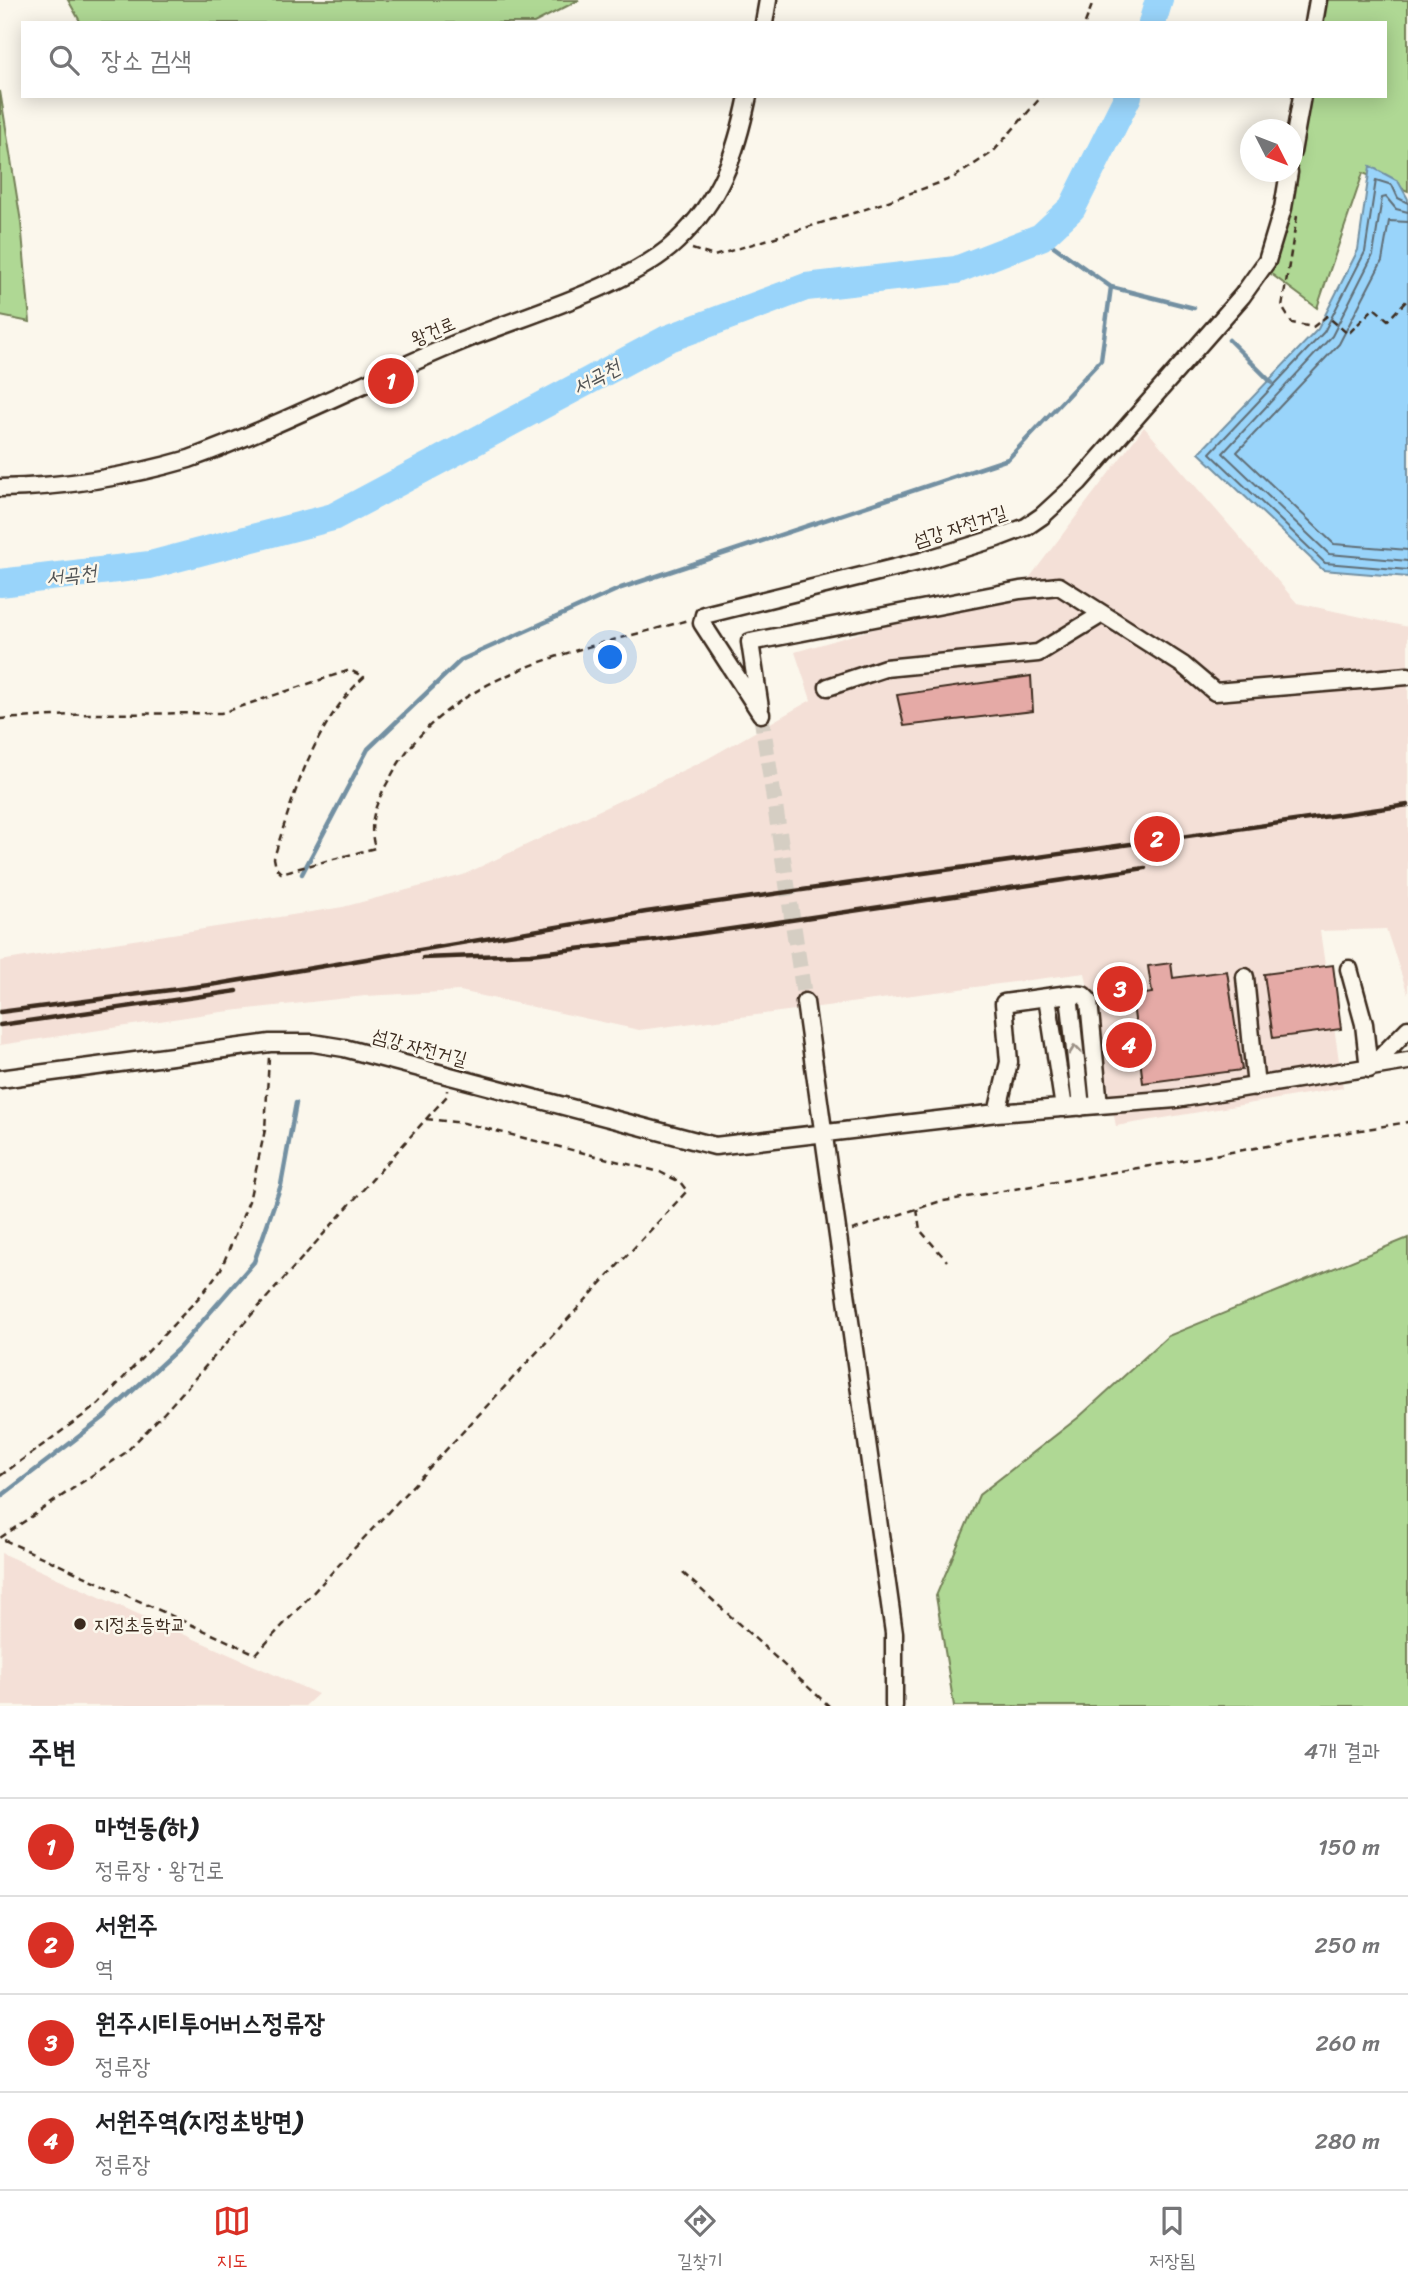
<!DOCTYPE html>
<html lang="ko">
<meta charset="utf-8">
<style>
body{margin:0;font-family:Sriracha,"Poor Story",sans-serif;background:#f6f6f6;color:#202124}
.compass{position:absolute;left:1240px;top:119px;width:63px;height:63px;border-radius:50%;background:#fff;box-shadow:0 4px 18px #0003;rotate:132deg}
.you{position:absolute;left:611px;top:658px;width:24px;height:24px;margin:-18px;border:5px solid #fff;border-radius:50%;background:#1a73e8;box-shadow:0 0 0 10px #1a73e833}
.badge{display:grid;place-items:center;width:46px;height:46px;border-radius:50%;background:#d93025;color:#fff;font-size:23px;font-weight:700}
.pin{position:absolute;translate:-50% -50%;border:4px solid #fff;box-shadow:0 2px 7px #0006}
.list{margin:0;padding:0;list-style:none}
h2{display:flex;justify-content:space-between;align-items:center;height:91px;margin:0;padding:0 28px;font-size:30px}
h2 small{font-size:23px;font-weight:400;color:#757577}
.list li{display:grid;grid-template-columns:46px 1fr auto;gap:21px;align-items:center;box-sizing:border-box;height:98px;padding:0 28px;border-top:2px solid #e0e0e0}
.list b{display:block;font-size:26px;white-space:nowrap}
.list p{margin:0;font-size:23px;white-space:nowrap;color:#757577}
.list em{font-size:23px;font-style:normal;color:#757577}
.icon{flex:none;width:38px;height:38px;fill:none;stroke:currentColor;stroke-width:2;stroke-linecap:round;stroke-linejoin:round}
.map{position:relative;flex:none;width:1408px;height:1706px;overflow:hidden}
.search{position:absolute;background:#fff;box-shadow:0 4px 18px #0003;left:21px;right:21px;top:21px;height:77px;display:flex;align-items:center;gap:18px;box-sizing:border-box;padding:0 24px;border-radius:0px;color:#757577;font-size:26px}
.sheet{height:483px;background:#fff}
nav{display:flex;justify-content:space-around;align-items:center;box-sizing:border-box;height:98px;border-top:2px solid #e0e0e0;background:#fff;font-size:19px;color:#757577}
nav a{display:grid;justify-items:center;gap:4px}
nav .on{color:#d93025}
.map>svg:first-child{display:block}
.built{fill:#f4e0d7}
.green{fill:#afd894;stroke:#758159;stroke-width:2}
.water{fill:#99d4fa;stroke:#7390a2;stroke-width:2}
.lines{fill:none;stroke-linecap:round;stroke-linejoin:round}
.shore{stroke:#616e76;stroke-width:2}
.stream{stroke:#7390a2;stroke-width:4.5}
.river{stroke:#99d4fa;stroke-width:28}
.building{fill:#e5aaa6;stroke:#3b2a1e;stroke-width:2}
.minor-tunnel{stroke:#d5cec3;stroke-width:16;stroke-dasharray:16 8;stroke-linecap:butt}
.minor-casing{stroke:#3b2a1e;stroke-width:21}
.path{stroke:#3b2a1e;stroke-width:2.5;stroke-dasharray:7 5;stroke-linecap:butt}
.minor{stroke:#fbf7ec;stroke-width:16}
.rail{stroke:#3b2a1e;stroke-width:4.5}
.oneway{stroke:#9b9085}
.poi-dot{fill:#3b2a1e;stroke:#fbf7ec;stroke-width:2.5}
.labels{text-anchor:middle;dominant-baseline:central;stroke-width:5;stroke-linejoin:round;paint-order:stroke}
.street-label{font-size:19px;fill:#3b2a1e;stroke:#fbf7ec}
.poi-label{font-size:19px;fill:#3b2a1e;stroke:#fbf7ec;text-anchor:start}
.water-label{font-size:21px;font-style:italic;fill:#525455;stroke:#fbf7ec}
</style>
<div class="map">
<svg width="1408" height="1706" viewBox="0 0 1408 1706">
<rect width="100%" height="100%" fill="#fbf7ec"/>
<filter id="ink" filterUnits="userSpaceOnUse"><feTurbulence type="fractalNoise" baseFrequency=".0143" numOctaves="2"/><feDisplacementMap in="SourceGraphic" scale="14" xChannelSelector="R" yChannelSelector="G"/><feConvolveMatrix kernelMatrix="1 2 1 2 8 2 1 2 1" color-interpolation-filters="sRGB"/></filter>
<g filter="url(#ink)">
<path class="built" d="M1144,427L1297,603L1408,627V994L1386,929L1320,931L1343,1088L1116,1126L1085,973L639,1030L460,991L365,996L213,1013L0,1045V961L343,907L463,875L707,759L811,700L795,652L1024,585Z
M1,1553L318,1694L305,1706H0Z"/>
<path class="green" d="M68,0H579L534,23H81Z
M1326,0H1408V191L1363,173L1317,308L1270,273L1289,200L1308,96H1385V23H1322Z
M0,91L21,222L30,322L0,316Z
M1408,1238V1706H954L936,1596L979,1495L1079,1417L1168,1336Z"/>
<path class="water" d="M1370,166L1398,181L1408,199V577L1323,570L1199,453L1318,329L1358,250Z"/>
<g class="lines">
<path class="shore" d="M1408,203L1398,198L1392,185L1376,180L1365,252L1324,332L1210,453L1325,563L1408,570
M1408,212L1396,209L1386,197L1382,198L1373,255L1332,336L1223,453L1329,554L1408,561
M1408,222L1389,221L1382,261L1339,344L1237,452L1334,544L1408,550"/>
<path class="stream" d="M1111,287L1194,308
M1229,340L1272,383
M302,874L368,749L461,660L621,588L1008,459L1101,360L1111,287L1041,237
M0,1497L103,1418L179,1348L254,1262L281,1185L296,1103"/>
<path class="river" d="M1152,23L1159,0
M0,583L150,565L333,517L667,339L806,287L956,270L1041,237L1072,208L1128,96"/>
</g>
<path class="building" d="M1031,676L1033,711L904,726L897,695Z
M1171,963L1173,978L1227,971L1242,1070L1143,1083L1132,996L1152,993L1148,966Z
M1333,965L1341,1029L1273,1038L1264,974Z"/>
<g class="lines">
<path class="minor-tunnel" d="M761,714L805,1002"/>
<defs>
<path id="minor" d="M764,23L768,0
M1314,23L1318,0
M1292,152L1302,96
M0,488C65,487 127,477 189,459C282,425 370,379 462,341C523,316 632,285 677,241C721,199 736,154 748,96
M828,687L885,668L1038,653L1102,614
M760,708L750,642L1020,590L1059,586L1183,665L1215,692L1408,676
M761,714L702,623L704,615L922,561L997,538L1026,527L1042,516L1079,482L1242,296L1267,261L1283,208L1289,172
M1349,969L1364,1024L1369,1069
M1245,977L1256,1087
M1069,994L1083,995L1089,1001L1099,1105L997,1113L1009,1062L1004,1003Z
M1069,994L1081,1107
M1047,997L1064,1108
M805,1002L894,1633V1706
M1369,1069L1408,1029
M0,1079L270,1043H313L344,1048L715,1146L997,1113
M1099,1105L1176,1099L1408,1061"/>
</defs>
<use href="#minor" class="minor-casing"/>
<path class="path" d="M1085,23L1094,0
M1297,216L1282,307L1292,323L1313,327L1327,316L1348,334L1374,308L1388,320L1408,299
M692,249L714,256L863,210L953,178L993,152L1042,96
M0,719L90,714L221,713L350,670L364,677C314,724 293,795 274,858L276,868L281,873L375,848C367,821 377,801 390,778C448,669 580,651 688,620
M426,1119L464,1123L660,1172L680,1182L687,1191L256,1654L0,1538L125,1453L164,1413L426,1119L447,1096V1090
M917,1209L920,1230L947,1261
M852,1230L938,1202L1408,1122
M0,1476L99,1404L202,1294L221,1269L249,1201L265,1130L269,1057
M683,1573L829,1706"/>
<use href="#minor" class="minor"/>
<path class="rail" d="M423,958L531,954L656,940L1145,868
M0,1012L217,984L646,912L1408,805
M0,1025L237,991"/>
</g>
<defs><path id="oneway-chevron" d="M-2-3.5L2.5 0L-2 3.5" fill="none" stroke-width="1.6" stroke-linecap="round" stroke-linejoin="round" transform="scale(1.75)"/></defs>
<use class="oneway" href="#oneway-chevron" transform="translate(1075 1050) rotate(-96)"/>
</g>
<circle class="poi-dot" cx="80" cy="1624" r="7"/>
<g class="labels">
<g class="street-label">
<text transform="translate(433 331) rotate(-23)">왕건로</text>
<text transform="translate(960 526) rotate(-18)">섬강 자전거길</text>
<text transform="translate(420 1047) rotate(15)">섬강 자전거길</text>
</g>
<g class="poi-label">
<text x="94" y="1624">지정초등학교</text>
</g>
<g class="water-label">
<text transform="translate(596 377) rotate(-28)">서곡천</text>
<text transform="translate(71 575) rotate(-7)">서곡천</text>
</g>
</g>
</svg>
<svg class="compass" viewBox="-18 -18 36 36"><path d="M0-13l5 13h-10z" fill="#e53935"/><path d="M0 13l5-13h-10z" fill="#757577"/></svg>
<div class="you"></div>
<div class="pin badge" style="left:391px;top:381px">1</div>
<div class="pin badge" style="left:1157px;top:839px">2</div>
<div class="pin badge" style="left:1120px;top:989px">3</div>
<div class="pin badge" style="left:1129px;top:1045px">4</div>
<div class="search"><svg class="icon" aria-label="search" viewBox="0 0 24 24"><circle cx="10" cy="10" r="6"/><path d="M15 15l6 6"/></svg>장소 검색</div>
</div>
<section class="sheet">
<h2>주변<small>4개 결과</small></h2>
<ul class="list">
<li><span class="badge">1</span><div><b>마현동(하)</b><p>정류장 · 왕건로</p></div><em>150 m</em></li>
<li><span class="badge">2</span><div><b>서원주</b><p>역</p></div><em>250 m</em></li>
<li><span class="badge">3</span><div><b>원주시티투어버스정류장</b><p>정류장</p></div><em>260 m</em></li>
<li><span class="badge">4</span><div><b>서원주역(지정초방면)</b><p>정류장</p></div><em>280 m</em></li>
</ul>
</section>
<nav>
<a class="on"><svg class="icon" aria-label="map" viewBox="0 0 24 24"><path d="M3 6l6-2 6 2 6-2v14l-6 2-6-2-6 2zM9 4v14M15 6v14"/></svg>지도</a>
<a><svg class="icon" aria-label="directions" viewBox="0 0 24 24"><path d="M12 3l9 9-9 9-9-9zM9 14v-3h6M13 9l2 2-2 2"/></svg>길찾기</a>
<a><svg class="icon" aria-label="saved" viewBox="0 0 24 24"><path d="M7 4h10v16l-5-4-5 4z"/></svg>저장됨</a>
</nav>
